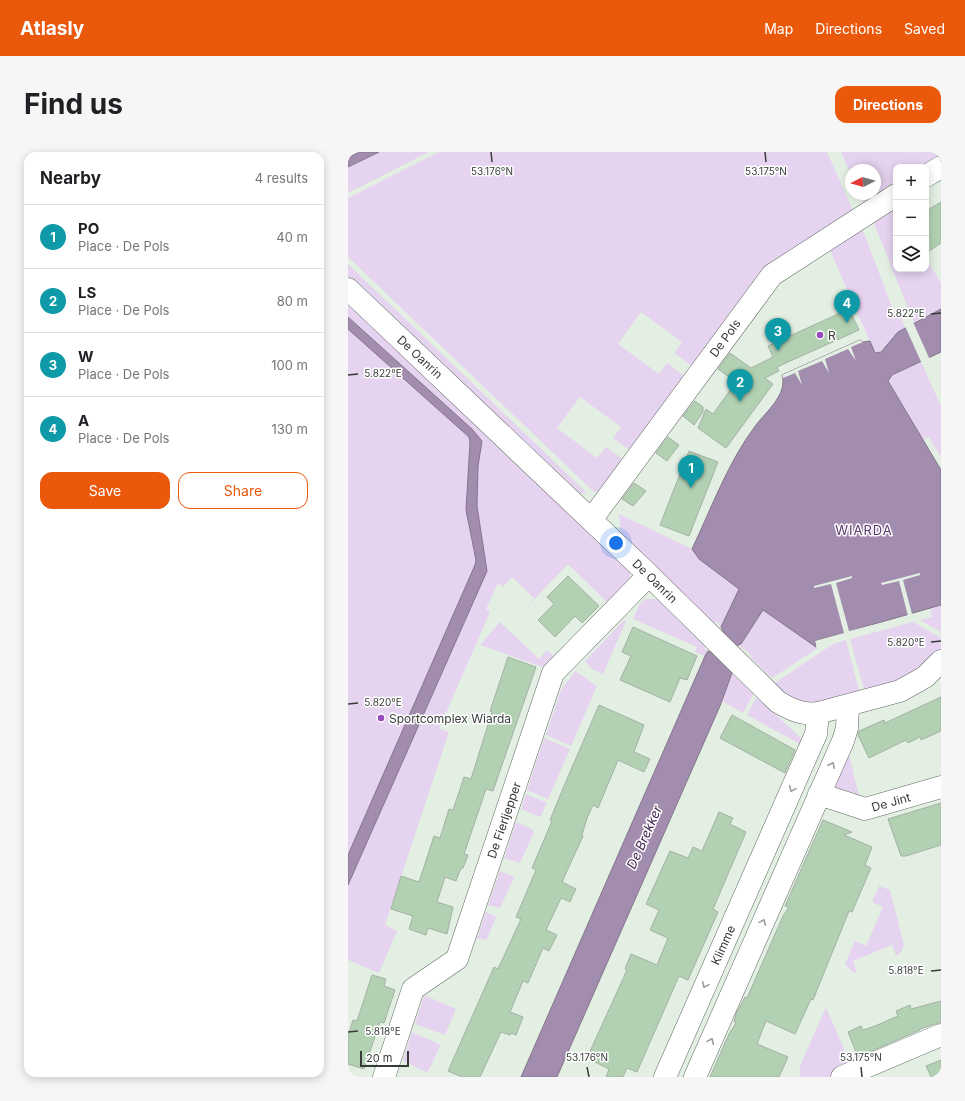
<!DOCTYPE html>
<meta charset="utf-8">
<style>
body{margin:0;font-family:Inter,sans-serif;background:#f6f6f6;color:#202124}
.controls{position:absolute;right:12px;top:12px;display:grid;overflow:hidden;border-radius:8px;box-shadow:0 2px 10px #0003}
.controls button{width:36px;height:36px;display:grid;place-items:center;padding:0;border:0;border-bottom:1px solid #e0e0e0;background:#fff;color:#202124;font:20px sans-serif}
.compass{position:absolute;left:497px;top:12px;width:36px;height:36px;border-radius:50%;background:#fff;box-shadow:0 2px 10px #0003;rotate:264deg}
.scale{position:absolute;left:12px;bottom:10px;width:49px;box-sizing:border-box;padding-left:4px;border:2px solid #373c38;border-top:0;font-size:11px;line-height:14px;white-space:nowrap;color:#373c38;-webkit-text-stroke:3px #fff;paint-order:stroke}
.you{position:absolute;left:268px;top:391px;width:14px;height:14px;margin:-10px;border:3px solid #fff;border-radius:50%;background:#1a73e8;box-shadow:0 0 0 6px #1a73e833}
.badge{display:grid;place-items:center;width:26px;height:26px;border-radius:50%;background:#ea580c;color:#fff;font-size:13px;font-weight:700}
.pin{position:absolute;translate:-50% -33px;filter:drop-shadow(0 1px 2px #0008)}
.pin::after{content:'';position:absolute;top:21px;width:14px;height:12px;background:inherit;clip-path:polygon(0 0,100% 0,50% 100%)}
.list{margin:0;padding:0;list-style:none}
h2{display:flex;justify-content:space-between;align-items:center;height:52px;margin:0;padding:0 16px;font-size:17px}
h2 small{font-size:13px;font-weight:400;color:#757577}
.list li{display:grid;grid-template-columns:26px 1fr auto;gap:12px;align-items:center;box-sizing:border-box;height:64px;padding:0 16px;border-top:1px solid #e0e0e0}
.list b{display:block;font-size:15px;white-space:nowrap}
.list p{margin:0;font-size:13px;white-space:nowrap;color:#757577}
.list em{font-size:13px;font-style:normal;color:#757577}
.actions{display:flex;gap:8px;padding:12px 16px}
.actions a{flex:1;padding:9px 0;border:1px solid #ea580c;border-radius:12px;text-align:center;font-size:14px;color:#ea580c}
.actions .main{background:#ea580c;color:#fff}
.icon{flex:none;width:22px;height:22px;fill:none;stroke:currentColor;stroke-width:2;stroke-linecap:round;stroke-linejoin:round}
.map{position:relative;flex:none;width:593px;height:925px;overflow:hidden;border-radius:12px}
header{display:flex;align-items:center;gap:24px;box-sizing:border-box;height:56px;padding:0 20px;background:#ea580c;color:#fff}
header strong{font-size:19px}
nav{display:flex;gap:22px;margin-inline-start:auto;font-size:14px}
.intro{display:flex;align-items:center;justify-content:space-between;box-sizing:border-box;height:96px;padding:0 24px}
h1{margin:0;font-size:28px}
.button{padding:10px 18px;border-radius:12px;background:#ea580c;color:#fff;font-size:14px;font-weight:700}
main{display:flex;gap:24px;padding:0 24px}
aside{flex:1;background:#fff;border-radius:12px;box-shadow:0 2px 10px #0003}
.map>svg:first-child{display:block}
.green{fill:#e6d3f0}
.water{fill:#a38dae;stroke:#83758b}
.pier{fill:#e3efe3}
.building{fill:#b2d1b3;stroke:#a4b0a5}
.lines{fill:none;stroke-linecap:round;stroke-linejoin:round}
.minor-casing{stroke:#5f6a60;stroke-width:23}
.minor{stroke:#fff;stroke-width:22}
.oneway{stroke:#9b9e9c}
.ticks{fill:none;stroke:#373c38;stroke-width:1.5}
.poi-dot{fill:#994abb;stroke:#fff;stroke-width:1.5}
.labels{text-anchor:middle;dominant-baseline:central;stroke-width:3;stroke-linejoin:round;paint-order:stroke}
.poi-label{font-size:12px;fill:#373c38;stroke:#fff;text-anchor:start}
.street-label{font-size:12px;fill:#373c38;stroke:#fff}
.neighbourhood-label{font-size:13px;letter-spacing:1px;fill:#5c366e;stroke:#fff}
.water-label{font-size:13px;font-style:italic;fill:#432450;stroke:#fff}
.ticks-label{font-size:10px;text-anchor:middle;fill:#373c38;stroke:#fff;stroke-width:3;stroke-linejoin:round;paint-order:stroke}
</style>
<header>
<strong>Atlasly</strong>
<nav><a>Map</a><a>Directions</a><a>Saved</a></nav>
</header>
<div class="intro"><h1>Find us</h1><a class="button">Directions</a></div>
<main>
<aside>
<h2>Nearby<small>4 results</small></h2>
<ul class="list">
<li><span class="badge" style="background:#0f9aa8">1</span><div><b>PO</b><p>Place · De Pols</p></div><em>40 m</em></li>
<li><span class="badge" style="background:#0f9aa8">2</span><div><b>LS</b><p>Place · De Pols</p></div><em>80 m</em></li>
<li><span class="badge" style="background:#0f9aa8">3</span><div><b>W</b><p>Place · De Pols</p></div><em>100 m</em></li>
<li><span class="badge" style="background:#0f9aa8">4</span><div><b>A</b><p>Place · De Pols</p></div><em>130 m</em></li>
</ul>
<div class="actions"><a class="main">Save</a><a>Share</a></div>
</aside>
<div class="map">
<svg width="593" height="925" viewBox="0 0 593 925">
<rect width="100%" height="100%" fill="#e3efe3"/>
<path class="green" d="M31,0H81L0,41V15Z
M91,0H479L507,63L475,77L438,100L440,105L385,157L344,214L326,201L334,190L293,160L270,192L311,222L319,211L336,224L295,279L283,299L265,286L273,275L232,245L209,276L249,306L258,295L275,307L257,339L246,340L0,105V46Z
M493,0H593V4L575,15H548V32L536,39L518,56L511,42H527V18H503V23Z
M546,56L548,58V117H578V107L593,131V157L566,171L525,69Z
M514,76L547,163L553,165L557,176C546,182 539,198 527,201L481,96Z
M0,112L239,341L225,342L0,126Z
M0,147L282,415V433L262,453L220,412L177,457L186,446L164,425L155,435L150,431L138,457L142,460L91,577L101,580L37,773L49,779L31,821L0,808V733L139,419L129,354L130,314L134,289L124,277L0,165Z
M0,172L127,286L124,356L134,415L0,717Z
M573,210L593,254V305L581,285L575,288L540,229L544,223Z
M271,362L344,397L351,407L391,437L373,475L369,470L366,471L273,383Z
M297,447H314L357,493L356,496L360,499L357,504L347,500L349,495L285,467L291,453Z
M593,453V480L572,468L584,465L582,458Z
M415,458L470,496L424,526L405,508L400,500L390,493L393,492Z
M276,468L278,469L255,522L244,517L237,509Z
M152,470L191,507L199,498L209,507L200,517L132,493Z
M565,470L593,486V500L569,522L517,541L502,487Z
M498,488L512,543L459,555L424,533L485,492Z
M227,519L249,534L223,594L198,583L213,538Z
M384,521L406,541L395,561L374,549Z
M409,545L456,589L454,593L399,563Z
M196,586L222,597L200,647L179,638Z
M500,599L511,644L487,638L492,616Z
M178,642L199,651L192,665L173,657Z
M168,670L184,677L186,680L172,711L156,706Z
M152,719L165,724L166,726L152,756L140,753Z
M531,734L542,738L556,793L553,800L548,804L544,793L505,809L509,820L506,821L497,812L507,789L518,794L535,755L524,750Z
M138,760L147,764L148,766L138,788L129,786Z
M76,843L108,857L97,883L67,872Z
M478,855L504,916L482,925H452V914Z
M64,880L91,892L92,894L81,918L78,920L55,909Z"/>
<path class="water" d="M11,0H31L0,15V6Z
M593,157V200L544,223L540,229L593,318V453L467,489L468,495L415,458L393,492L390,493L380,515L384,521L372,554L209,925H173L357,504L360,499L366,502L376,481L373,475L391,437L351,407L344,397C364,355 380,310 408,273C418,260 440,242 434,223L512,188L515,190L522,189L527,201L533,200L550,180Z
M0,165L124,277L134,289L130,314L129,354L139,419L0,733V703L127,413L128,408L118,358L122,290L121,285L0,177Z"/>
<path class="pier" d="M565,170L582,208L574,212L557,174Z
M512,188L515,190L503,195L508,209L500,197L477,207L481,221L474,209L450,219L454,233L447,221L435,226L434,223Z
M572,421V423L555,428L564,462L582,458L583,460L469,490L470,495L469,496L467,489L496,481L483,432L466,436V434L504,424V426L488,431L501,479L560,464L551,429L534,433L533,431Z"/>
<path class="building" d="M593,50V91L578,101V59Z
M501,157L511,178L429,215L431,219L417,226L425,232L378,296L350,276L358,257L365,262L388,230L370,217L382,201L403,216L425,205L420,194Z
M347,249L355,255V260L346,273L335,264Z
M320,285L331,293L319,309L308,301Z
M341,299L370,310L341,384L312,373Z
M286,331L298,339L285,354L274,347Z
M220,424L251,454L234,471L227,464L207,485L190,468L206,452L199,445Z
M285,475L349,504L339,528L332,526L322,550L272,528L283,504L274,500Z
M160,505L188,515L145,639L138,637L116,702L120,703L115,716H113L108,729L97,725L89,750L105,755L99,782L80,776L78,783L61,777L65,764L43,757L53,724L71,730L86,684L92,686L101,657L105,658L116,625L123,627L144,560L142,559Z
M593,545V579L573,588L572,585L560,591L558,588L521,606L510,583L511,579L536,568L537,571Z
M251,553L296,573L286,600L302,607L296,620L270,608L250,656L245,653L239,666L234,683L235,684L214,730L228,737L225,743L222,750L213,746L198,778L209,783L201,799L195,796L180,831L175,829L162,860L175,865L168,883L163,881L162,883L153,880L132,925H114L100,919L146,815L150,817L173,767L168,765L188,718L184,716L204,669L202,668L216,634Z
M384,563L447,598L437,621L372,586Z
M593,651V693L558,704H553L540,667Z
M371,660L385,666L382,672L398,680L365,757L370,760L340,828L331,824L289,920L279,916L275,925H258L261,917L239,906L279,818L277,817L283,802L309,813L320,786L302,778L311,758L298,752L322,699L340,706L345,695L354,699Z
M475,668L504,680L496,683L524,695L517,713L523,716L504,760L501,759L465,848L463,847L447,882L418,869L409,892L440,905L431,925H362L381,882L388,871L386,870L388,862L397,845L399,846L435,764L441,755L437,754Z
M24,823L38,827L36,834L47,838L36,871L32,870L16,917L0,912V884L5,868L9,869Z
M593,849V870L572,877V878L510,905L500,880L513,874L515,878L527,874L550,864L548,859L562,853L563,857Z
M593,908V925H583L578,914Z"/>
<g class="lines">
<defs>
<path id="minor" d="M578,24L593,15
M0,137L301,423L430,550C444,558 454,563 470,561L552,539L577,525L593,509
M243,368L424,123L548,43
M471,642L517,657L593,635
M36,925L65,837L109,807L205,521L301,423
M317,925L468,582L470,561
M347,925L495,589L499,576L500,554
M494,925L593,883"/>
</defs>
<use href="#minor" class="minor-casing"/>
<use href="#minor" class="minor"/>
</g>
<defs><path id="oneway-chevron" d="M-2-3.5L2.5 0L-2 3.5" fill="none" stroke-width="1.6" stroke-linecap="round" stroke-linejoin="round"/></defs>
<g class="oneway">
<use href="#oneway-chevron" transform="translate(484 613) rotate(-65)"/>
<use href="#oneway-chevron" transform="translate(444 637) rotate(114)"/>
<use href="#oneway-chevron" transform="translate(415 770) rotate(-66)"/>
<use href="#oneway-chevron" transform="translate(357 833) rotate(114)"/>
<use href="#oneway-chevron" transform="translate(363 889) rotate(-66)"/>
</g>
<path class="ticks" d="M143,0L144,10M417,0L418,10M583,162L593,161M0,223L10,222M583,490L593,489M0,552L10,551M583,819L593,818M0,880L10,879M239,915L241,925M513,915L514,925"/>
<g class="poi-dot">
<circle cx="472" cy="183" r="4"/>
<circle cx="33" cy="566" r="4"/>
</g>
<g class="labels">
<g class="poi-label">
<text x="480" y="183">R</text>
<text x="41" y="566">Sportcomplex Wiarda</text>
</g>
<g class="street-label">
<text transform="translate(377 186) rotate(-54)">De Pols</text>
<text transform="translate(72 205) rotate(43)">De Oanrin</text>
<text transform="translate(307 429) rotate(44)">De Oanrin</text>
<text transform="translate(543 650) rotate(-16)">De Jint</text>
<text transform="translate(156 668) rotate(-71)">De Fierljepper</text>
<text transform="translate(375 793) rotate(-66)">Klimme</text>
</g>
<g class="neighbourhood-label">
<text x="516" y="378">WIARDA</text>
</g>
<g class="water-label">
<text transform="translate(296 685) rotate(-66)">De Brekker</text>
</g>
</g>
<g class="ticks-label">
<text x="144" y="23">53.176°N</text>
<text x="418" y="23">53.175°N</text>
<text x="558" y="165">5.822°E</text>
<text x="35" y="225">5.822°E</text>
<text x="558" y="494">5.820°E</text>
<text x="35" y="554">5.820°E</text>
<text x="558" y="822">5.818°E</text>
<text x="35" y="883">5.818°E</text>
<text x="239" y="909">53.176°N</text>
<text x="513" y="909">53.175°N</text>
</g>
</svg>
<div class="controls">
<button>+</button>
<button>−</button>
<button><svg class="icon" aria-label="layers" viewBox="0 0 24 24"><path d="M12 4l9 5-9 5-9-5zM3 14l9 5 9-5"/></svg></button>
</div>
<svg class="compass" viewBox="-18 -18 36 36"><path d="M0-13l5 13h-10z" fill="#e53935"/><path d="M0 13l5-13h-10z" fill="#757577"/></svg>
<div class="scale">20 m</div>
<div class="you"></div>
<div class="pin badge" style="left:343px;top:336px;background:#0f9aa8">1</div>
<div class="pin badge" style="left:392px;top:250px;background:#0f9aa8">2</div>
<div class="pin badge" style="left:430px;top:199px;background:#0f9aa8">3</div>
<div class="pin badge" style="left:499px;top:171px;background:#0f9aa8">4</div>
</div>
</main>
